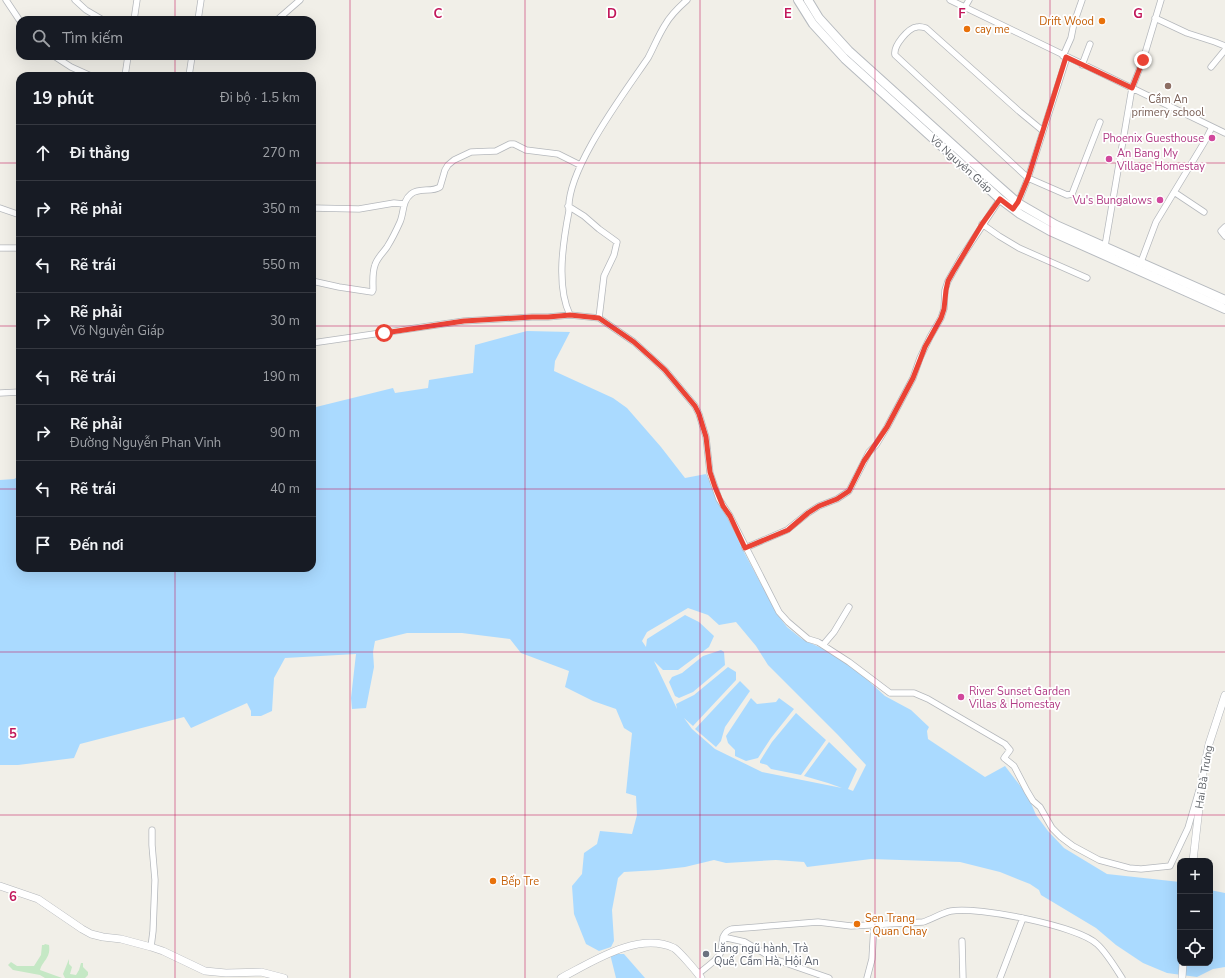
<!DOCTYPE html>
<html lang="vi">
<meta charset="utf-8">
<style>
body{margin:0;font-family:"Nunito Sans",sans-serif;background:#242831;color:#f1f3f6}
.controls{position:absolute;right:12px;bottom:12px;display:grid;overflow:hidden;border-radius:8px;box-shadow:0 4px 16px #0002}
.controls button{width:36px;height:36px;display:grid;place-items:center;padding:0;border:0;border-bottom:1px solid #363941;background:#171b24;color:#f1f3f6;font:20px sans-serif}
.stop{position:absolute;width:12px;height:12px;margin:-9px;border:3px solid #ea4335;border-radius:50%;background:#fff}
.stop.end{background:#ea4335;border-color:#fff;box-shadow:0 1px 4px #0008}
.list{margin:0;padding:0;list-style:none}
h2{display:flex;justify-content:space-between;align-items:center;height:52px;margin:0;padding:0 16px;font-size:17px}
h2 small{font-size:13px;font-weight:400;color:#9ea1a6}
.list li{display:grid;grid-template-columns:26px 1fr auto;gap:12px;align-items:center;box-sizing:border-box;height:56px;padding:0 16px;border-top:1px solid #363941}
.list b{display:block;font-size:15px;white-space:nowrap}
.list p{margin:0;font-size:13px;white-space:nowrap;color:#9ea1a6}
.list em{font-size:13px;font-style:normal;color:#9ea1a6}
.icon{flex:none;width:22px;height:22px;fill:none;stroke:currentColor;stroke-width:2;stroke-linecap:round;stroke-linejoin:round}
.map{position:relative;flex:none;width:1225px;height:978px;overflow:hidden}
.search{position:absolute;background:#171b24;box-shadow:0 4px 16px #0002;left:16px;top:16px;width:300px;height:44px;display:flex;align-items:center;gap:10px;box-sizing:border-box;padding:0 14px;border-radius:12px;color:#9ea1a6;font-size:15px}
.panel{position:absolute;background:#171b24;box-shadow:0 4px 16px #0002;left:16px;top:72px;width:300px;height:500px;border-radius:12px}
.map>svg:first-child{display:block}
.green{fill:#c5e8c5}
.water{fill:#aadaff;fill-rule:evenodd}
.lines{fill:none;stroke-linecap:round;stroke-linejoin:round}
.minor-casing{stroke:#b5b8bc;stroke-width:7}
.tertiary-casing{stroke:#b5b8bc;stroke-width:8}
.secondary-casing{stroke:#b6babf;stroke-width:10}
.minor{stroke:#fff;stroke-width:5.5}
.tertiary{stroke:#fff;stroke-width:7}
.secondary{stroke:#fff;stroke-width:8}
.route{stroke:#ea4335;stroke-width:5}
.grid{fill:none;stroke:#c2185b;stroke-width:1;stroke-opacity:0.55}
.food-dot{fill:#e8710a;stroke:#fff;stroke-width:1.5}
.education-dot{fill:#8d6e63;stroke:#fff;stroke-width:1.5}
.hotel-dot{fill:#d1479c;stroke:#fff;stroke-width:1.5}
.worship-dot{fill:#6b7280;stroke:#fff;stroke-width:1.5}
.labels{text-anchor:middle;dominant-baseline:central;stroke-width:3.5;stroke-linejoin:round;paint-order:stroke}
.food-label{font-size:11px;fill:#c56008;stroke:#fff;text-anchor:start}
.education-label{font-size:11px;fill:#785e54;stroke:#fff}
.hotel-label{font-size:11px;fill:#b23c85;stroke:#fff;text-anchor:end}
.street-label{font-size:11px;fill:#5f6368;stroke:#fff}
.worship-label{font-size:11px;fill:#5b616d;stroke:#fff;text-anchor:start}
.grid-label{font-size:13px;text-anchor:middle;font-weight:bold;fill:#c2185b;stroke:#fff;stroke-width:3.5;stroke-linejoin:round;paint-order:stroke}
</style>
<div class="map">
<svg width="1225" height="978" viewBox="0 0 1225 978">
<rect width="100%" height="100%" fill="#f1efe8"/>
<path class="green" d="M45,944L49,945C51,958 43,960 40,970L62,978H45L40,975L13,970L8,965L11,962L17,966H34L41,955L42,945H44Z
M69,959V964L72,967L70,974L76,975L79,970L81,963H83V967L88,972V975L85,978H65L63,974Z"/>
<path class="water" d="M527,331L570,332L555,361L554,371L613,398L627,408L661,447L685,478L706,474L744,552L777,614L787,627L802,639L836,655L860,673L885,696L911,710L929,727L927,731L928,739L985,777L1005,766L1028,796L1036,815L1048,831L1064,848L1107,874L1180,882V963H1210V890L1225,893V967L1213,969L1197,977L1167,973L1143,963L1116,945L1096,928L1041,895L1039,890L1030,884L1000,872L960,862L871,859L807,867L804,862L776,860L726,863L714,860L685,867L658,870L624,872L618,878L612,910L614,941L611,947L599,951L586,944L574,914L572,886L582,874L584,853L597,844L600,831L632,834L637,815L636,796L626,793L632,733L624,728L616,709L593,701L565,687L569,671L521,653L510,639L462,633H407L375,641L373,652L374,667L366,708L352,709L351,698L356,654L285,658L274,678L272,711L261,716H251V711L247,703L191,728L184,717L80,744L74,758L18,765H0V480L14,479L20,476V568H312V408L393,388L395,393L428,388L429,380L473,373L475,345ZM688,608L708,615L719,625L736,622L756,646L768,665L838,735L866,765L853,791L848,789L857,769L829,742L804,776L828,783L842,788L762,772L715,749L692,729L684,718L693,726L736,680V672L728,667L694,695L676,704L677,709L654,661L663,670H678L709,647L714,636L699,622L685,615L647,639L646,647L642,641L647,632Z
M721,650L724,652L725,665L693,692L679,698L675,696L669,682L672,677L682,673L703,656Z
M740,681L750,691L725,727L721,741L716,747L695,729Z
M751,698L757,704L776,702L779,698L794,709L771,738L758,758L746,761L735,756V750L728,743L726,736Z
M796,713L826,740L801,775L771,769L767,765L760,763V761L772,742Z
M610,954H624L645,978H616Z"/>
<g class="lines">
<defs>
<path id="minor" d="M6,0L20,21
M75,0L86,10L103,20
M950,0L1225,133
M965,7L969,0
M1155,18L1187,33L1215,42L1225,46
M134,20L137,0
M198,20L201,0
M277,20L300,0
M54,56L71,67L91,76
M1063,56L1071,38L1074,23L1082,0
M1082,65L1090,44
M1211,67L1225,50
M125,76L128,56
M189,76L192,56
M1043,131L1020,112L926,28C923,27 920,26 917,27C908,28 893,46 895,55L1028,178L1067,195L1072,194L1100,122
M1174,192L1204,212
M1018,203L1028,178L1067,57
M568,206L584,216L599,229L617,242L614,255L604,276L599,318
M0,208L20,215
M312,208L359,209L394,203L404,204
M982,224L999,236L1019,248L1087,278
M1225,227L1221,231L1225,236
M1105,246L1132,88L1143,60L1161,0
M0,248H20
M1141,262L1156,222L1205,141L1212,127
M312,281L339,287L372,292L373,290C373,282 372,273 375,265C377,258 383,253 387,247C392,239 396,231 400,222C404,213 402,201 411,194C420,187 431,193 440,187L445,170L448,165L454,160L471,152L496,151L510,144H514L526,150L558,154L580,165
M570,315C556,286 563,242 569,211C565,171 625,92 648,58C654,47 658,36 665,25C670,16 679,7 687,0
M312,343L464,321L532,317H548L570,315L599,318L634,342L653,359L665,370L695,406L699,414L706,437L710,473L719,499L730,516L779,612L788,622L808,639L818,642L849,662L890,693H914L928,699L1005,744L1010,750L1004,758L1014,766L1027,791L1033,801L1040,807L1052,828L1061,837L1073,846L1099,860L1129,868L1141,869L1170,866L1188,828L1200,787
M0,393L20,392
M745,548L787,530L808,513L819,506L837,499L849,491L869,452L876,445L887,427L913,378L920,358L930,337L941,318L944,309L945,290L948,281L961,258L1000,199
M823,645L834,632L849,607
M723,937L745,942L774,959L829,978
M962,941L963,978
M151,947L153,931L155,880L152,845V830
M698,974C703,970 718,959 720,954C724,945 719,933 732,929L818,922L851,926L923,922C933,919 941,913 951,911C977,906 1078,926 1097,944C1106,952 1115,967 1122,978
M867,978L872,959L874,925
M1000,978L1023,918"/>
<path id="tertiary" d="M1193,861L1203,773L1209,744L1225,695
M0,886L38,899L82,929L91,934L103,937L121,939L151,947L163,951L205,971L226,973L261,972L284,978
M561,978C592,962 638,931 674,948C679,951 697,972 701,978
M1182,978L1183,963"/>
<path id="secondary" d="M798,0L813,24L845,59L1000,199L1020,214L1050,231L1225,309
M808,0L819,18L849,51L993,181L1018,203L1056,225L1225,300"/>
</defs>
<use href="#minor" class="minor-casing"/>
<use href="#tertiary" class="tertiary-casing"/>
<use href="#secondary" class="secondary-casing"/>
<use href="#minor" class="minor"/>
<use href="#tertiary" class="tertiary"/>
<use href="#secondary" class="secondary"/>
</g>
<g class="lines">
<path class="route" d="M384,333L464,321L532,317H548L570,315L599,318L634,342L653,359L665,370L695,406L699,414L706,437L710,472L715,487L723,506L730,516L745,548L788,530L808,513L819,506L837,499L849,491L864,461L887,427L913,378L925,347L941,318L944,309L946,290L948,281L953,272L982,224L1000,199L1013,209L1018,202L1028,178L1066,57L1132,88L1143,60"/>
</g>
<path class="grid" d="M175,0V20M350,0V978M525,0V978M700,0V978M875,0V978M1050,0V978M175,56V76M0,163H20M312,163H1225M0,326H20M312,326H1225M0,489H20M312,489H1225M175,568V978M0,652H1225M0,815H1225"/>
<g class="food-dot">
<circle cx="1102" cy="21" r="4"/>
<circle cx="967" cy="29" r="4"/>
<circle cx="493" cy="881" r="4"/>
<circle cx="857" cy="924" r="4"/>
</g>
<circle class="education-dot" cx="1168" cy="86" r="4"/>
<g class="hotel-dot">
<circle cx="1212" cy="138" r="4"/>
<circle cx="1109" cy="159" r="4"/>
<circle cx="1160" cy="200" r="4"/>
<circle cx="961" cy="697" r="4"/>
</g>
<circle class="worship-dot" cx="706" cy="954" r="4"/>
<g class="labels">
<g class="food-label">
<text x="1094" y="21" text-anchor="end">Drift Wood</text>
<text x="975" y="29">cay me</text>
<text x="501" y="881">Bếp Tre</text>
<text x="865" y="918">Sen Trang<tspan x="865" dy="13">- Quan Chay</tspan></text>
</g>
<g class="education-label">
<text x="1168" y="99">Cầm An<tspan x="1168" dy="13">primery school</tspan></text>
</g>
<g class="hotel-label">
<text x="1204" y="138">Phoenix Guesthouse</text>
<text x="1117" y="153" text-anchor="start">An Bang My<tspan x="1117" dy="13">Village Homestay</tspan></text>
<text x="1152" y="200">Vu's Bungalows</text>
<text x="969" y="691" text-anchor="start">River Sunset Garden<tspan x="969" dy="13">Villas &amp; Homestay</tspan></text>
</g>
<g class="street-label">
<text transform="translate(961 164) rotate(42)">Võ Nguyên Giáp</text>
<text transform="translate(1204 777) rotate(-81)">Hai Bà Trưng</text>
</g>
<g class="worship-label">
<text x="714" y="948">Lăng ngũ hành, Trà<tspan x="714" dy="13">Quế, Cẩm Hà, Hội An</tspan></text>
</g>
</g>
<g class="grid-label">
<text x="438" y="18">C</text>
<text x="612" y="18">D</text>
<text x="788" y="18">E</text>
<text x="962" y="18">F</text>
<text x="1138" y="18">G</text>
<text x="13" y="738">5</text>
<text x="13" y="901">6</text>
</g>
</svg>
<div class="controls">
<button>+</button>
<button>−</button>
<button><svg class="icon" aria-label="locate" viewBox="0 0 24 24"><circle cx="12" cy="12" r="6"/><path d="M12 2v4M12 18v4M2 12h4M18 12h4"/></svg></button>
</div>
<div class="stop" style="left:384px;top:333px"></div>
<div class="stop end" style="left:1143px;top:60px"></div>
<div class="search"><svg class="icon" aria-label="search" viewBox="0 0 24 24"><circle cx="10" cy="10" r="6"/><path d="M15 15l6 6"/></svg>Tìm kiếm</div>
<section class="panel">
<h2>19 phút<small>Đi bộ · 1.5 km</small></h2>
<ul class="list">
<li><svg class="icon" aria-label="ahead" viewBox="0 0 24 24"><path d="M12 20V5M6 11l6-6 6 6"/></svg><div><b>Đi thẳng</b></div><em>270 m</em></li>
<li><svg class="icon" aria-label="right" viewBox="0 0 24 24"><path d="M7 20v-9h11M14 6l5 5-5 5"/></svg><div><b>Rẽ phải</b></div><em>350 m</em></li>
<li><svg class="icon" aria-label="left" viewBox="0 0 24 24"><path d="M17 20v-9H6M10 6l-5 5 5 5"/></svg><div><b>Rẽ trái</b></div><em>550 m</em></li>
<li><svg class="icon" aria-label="right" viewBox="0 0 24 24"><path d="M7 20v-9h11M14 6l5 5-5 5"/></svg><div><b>Rẽ phải</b><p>Võ Nguyên Giáp</p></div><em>30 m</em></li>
<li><svg class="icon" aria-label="left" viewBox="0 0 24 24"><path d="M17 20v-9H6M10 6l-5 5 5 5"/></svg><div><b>Rẽ trái</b></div><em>190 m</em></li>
<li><svg class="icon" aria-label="right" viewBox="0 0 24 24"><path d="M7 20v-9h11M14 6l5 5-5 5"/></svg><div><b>Rẽ phải</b><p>Đường Nguyễn Phan Vinh</p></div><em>90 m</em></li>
<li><svg class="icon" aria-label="left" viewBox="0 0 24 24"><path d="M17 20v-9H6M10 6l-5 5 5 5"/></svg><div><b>Rẽ trái</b></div><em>40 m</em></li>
<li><svg class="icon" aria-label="arrive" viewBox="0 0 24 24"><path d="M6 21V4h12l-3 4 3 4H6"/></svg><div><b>Đến nơi</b></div></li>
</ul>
</section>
</div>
